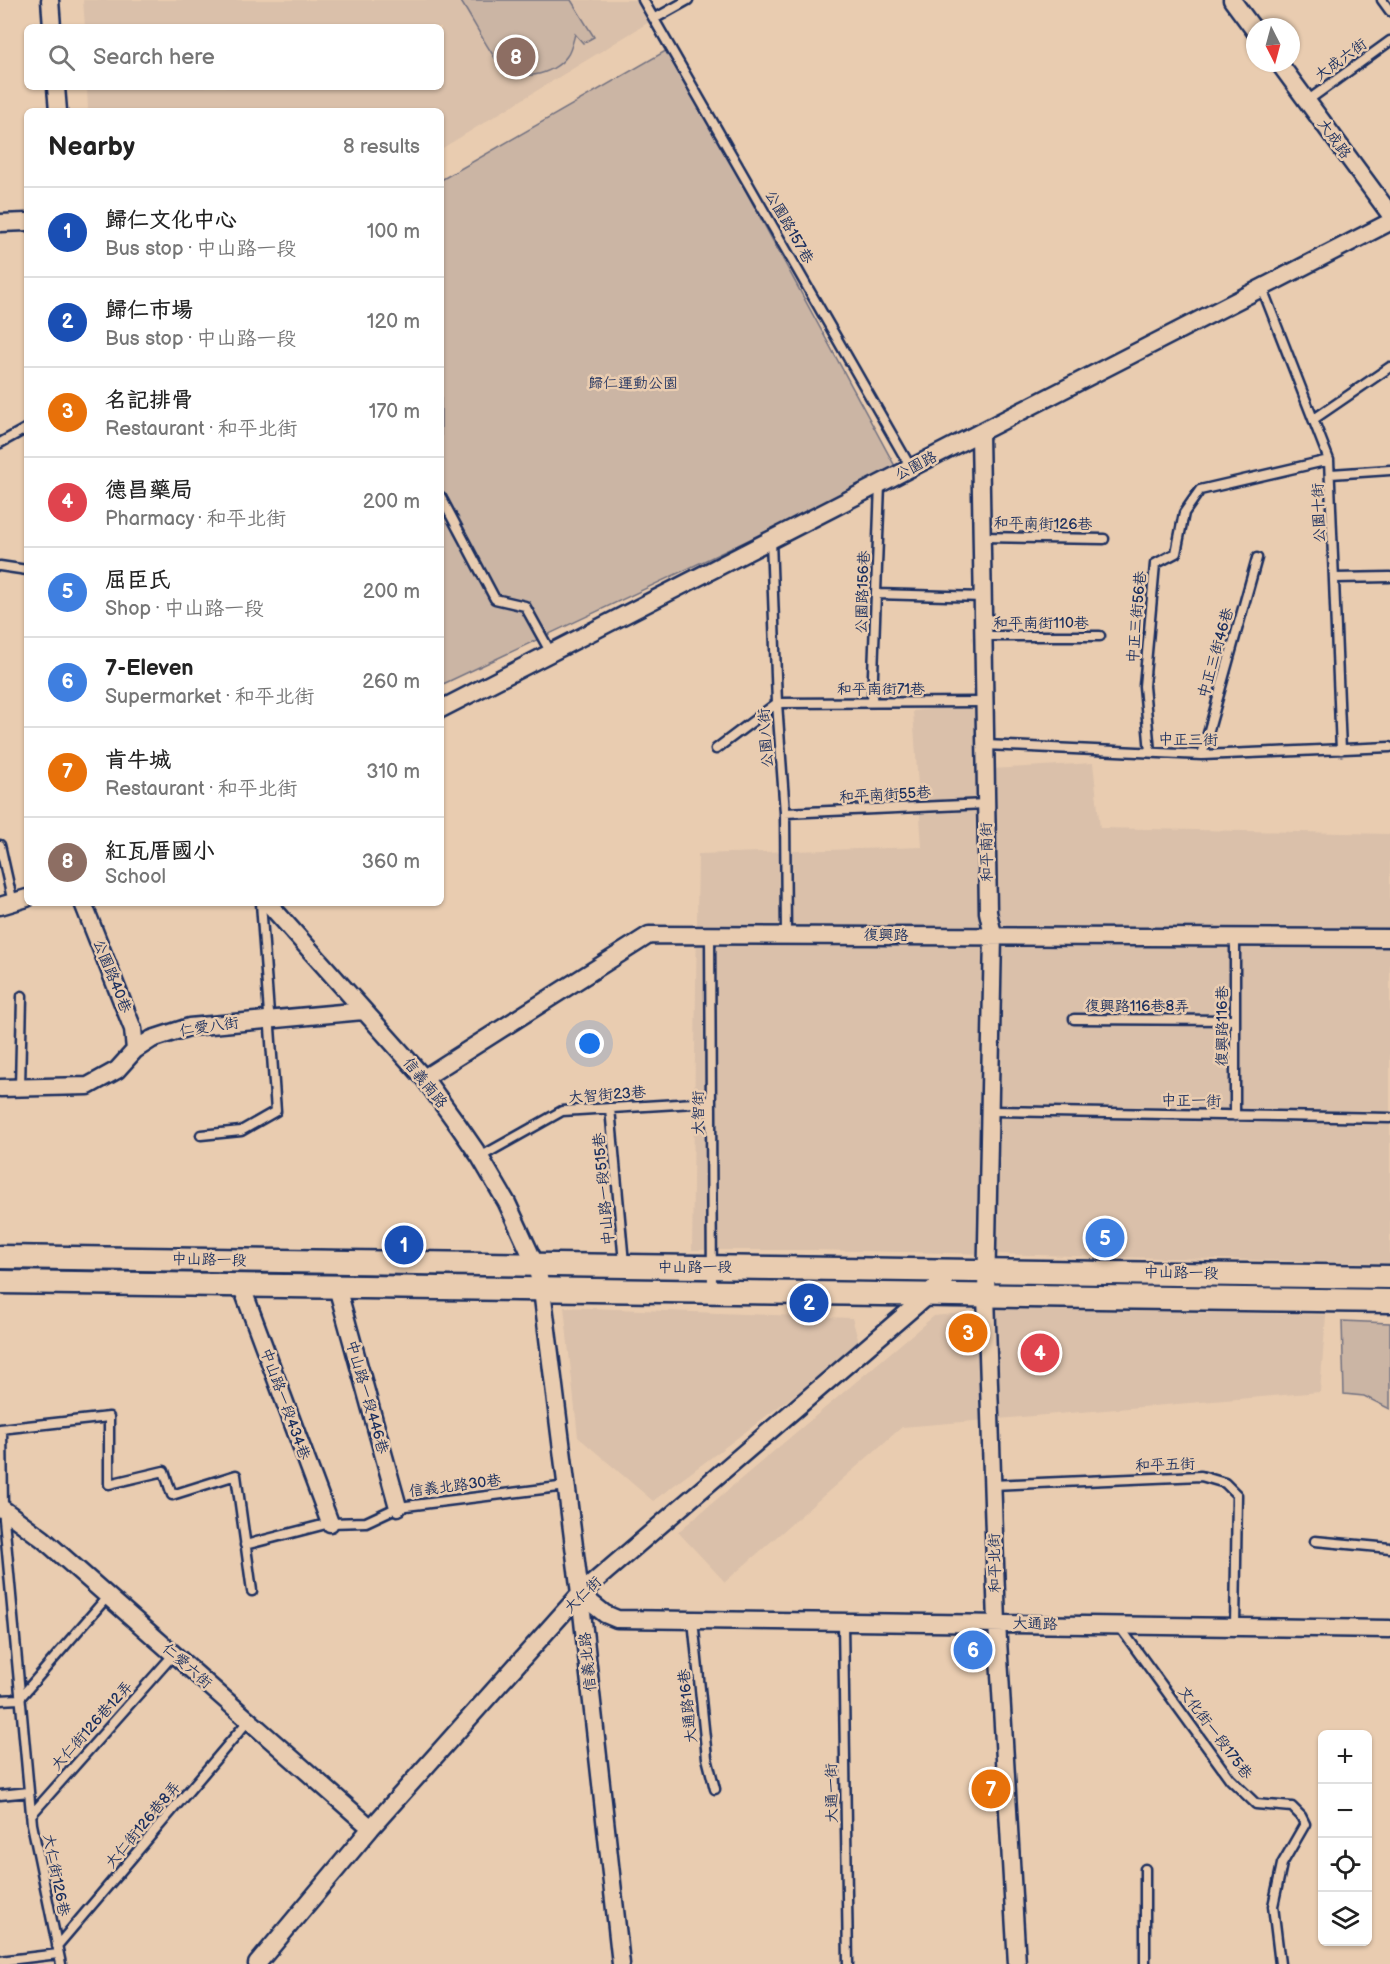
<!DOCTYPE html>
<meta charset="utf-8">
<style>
body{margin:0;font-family:"Balsamiq Sans","LXGW WenKai TC",sans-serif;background:#f2f2f2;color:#222}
.controls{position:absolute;right:18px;bottom:18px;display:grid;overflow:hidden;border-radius:9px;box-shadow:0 2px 4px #0004}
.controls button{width:54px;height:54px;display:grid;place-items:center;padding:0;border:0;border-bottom:2px solid #e0e0e0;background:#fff;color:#222;font:30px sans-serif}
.compass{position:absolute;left:1246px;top:18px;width:54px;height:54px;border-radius:50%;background:#fff;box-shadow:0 2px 4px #0004;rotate:174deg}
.you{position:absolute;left:590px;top:1044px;width:21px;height:21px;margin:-15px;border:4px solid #fff;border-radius:50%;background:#1a73e8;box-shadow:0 0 0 9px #1a73e833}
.badge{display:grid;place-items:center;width:39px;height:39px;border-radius:50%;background:#2563eb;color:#fff;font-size:20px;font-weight:700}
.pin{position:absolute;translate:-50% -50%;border:3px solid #fff;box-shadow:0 2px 6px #0006}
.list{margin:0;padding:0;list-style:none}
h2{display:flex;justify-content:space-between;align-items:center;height:78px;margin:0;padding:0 24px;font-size:26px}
h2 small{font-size:20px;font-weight:400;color:#767676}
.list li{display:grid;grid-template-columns:39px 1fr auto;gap:18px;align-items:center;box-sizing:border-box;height:90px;padding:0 24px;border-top:2px solid #e0e0e0}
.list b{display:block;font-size:22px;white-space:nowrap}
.list p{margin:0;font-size:20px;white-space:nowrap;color:#767676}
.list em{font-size:20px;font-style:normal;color:#767676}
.icon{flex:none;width:33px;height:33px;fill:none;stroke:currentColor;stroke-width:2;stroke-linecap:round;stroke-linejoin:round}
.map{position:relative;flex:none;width:1390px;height:1964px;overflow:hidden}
.search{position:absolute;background:#fff;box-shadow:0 2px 4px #0004;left:24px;top:24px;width:420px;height:66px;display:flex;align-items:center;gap:15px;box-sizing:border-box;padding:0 21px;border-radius:9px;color:#767676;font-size:22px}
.panel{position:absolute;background:#fff;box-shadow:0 2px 4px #0004;left:24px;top:108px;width:420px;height:798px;border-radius:9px}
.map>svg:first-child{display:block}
.built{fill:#dac0aa}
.park{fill:#cbb5a4;stroke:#737281;stroke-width:1.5}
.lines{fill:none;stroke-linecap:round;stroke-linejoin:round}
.service-casing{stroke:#1b2f5e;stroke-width:13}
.minor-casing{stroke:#1b2f5e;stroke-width:21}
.secondary-casing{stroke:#1b2f5e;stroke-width:27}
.service{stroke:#e9ccb0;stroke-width:8}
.minor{stroke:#e9ccb0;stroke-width:16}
.secondary{stroke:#e9ccb0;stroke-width:22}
.labels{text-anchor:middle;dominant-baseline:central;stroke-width:5;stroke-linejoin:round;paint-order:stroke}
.street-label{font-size:15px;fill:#1b2f5e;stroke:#e9ccb0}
.park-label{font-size:15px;fill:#2d3c65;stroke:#e9ccb0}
</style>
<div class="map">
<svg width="1390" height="1964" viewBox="0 0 1390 1964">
<rect width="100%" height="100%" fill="#e9ccb0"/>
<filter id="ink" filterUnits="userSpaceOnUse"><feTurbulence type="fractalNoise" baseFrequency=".0167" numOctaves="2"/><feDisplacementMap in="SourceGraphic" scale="12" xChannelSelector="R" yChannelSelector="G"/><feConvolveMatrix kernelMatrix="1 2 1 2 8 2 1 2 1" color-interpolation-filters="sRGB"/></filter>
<g filter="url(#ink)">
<path class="built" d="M83,0H643L654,19L441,149V111H88L87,87H441V27H85Z
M976,704L975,770L1093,763L1100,828L1390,834V1263L811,1250H692L698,854L922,847L913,711Z
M564,1307L852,1318L860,1346L653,1501L578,1437Z
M1010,1308L1326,1315L1320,1392L902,1427L725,1582L678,1532L934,1316Z"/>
<path class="park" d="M460,0H571L594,37L583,43L575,34C573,41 571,51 567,56C554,75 517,84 500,65C486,47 473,20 460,0Z
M669,49L897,470L441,685V180Z
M1342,1321L1390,1323V1409L1364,1396L1344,1394Z"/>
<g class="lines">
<defs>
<path id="service" d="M643,0L911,468
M1382,0L1390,11
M654,19L688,0
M1307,101L1390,41
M1262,288L1329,460L1341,750
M1314,419L1390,367
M0,443L27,428
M1331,474L1390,470
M441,497L495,599L525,606L551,653
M981,537L1104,539
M771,540L777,703L785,813L786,935
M0,566L27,570
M1335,578L1390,577
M876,594L983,597
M983,636H1100
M872,702L880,484
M985,745L1202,755L1390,747
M716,749L777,703L984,702
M1150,752L1144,686L1155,564L1176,553L1184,513L1200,490L1329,460
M1202,755L1257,558
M785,813L986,804
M0,845L13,903
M710,935L712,1291
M1235,937V1116
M1074,1019L1235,1020
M20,1088L22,996
M610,1108L624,1263
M991,1111L1390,1118
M201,1135L241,1131L276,1111L261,903
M480,1157L562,1111L711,1102
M0,1429L109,1417V1484L164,1471L172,1495L236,1475L252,1591
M2,1429L3,1508L32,1824L61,1964
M993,1485L1201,1476L1225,1483L1237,1495L1235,1627
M1315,1541L1390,1548
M245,1545L330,1523L366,1522L398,1507L567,1486
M693,1620L707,1758L715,1789
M843,1622L848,1964
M1119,1626L1230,1779L1256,1804L1292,1807L1301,1816L1305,1824L1282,1864L1273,1906L1280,1964
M0,1700L19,1699L108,1596
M0,1795L29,1792
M31,1815L174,1654
M1145,1869V1964
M57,1946L249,1720
M0,1961L58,1954"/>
<path id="minor" d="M50,0L52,27
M1232,0L1255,31
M1279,63L1390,214
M56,87L58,111
M0,223L27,222
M980,433L988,912L993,935L986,1295L997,1623L1017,1964
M441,709L1390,222
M83,903L133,1029L135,1050
M268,903L424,1078L458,1125L480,1157L507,1203L536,1266L542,1290L580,1594L621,1964
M0,906L27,898
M424,1078L649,935L1390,938
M0,1088L88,1086L117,1070L135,1050L152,1039L189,1027L363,1011
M241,1285L330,1523
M337,1287L398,1507
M0,1507L43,1539L371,1828
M580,1594L605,1614L617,1619L1390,1629
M257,1964L371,1828L580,1594L929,1294L954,1270"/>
<path id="secondary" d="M0,1257L1390,1277
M0,1282L1390,1301"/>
</defs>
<use href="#service" class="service-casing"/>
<use href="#minor" class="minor-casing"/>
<use href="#secondary" class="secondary-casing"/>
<use href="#service" class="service"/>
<use href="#minor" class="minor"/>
<use href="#secondary" class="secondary"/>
</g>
</g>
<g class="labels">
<g class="street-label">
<text transform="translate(1341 60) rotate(-36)">大成六街</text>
<text transform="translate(1334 139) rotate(54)">大成路</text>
<text transform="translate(789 227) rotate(60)">公園路157巷</text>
<text transform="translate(916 466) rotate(-27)">公園路</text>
<text transform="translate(1319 513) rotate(-92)">公園十街</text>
<text transform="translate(1043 524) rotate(1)">和平南街126巷</text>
<text transform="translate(863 592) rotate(-88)">公園路156巷</text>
<text transform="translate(1137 617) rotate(-85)">中正三街56巷</text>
<text x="1041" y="623">和平南街110巷</text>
<text transform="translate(1216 653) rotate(-74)">中正三街46巷</text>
<text x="881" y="689">和平南街71巷</text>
<text transform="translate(766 738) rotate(-94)">公園八街</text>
<text transform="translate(1188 740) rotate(1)">中正三街</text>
<text transform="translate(885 795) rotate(-3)">和平南街55巷</text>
<text transform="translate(987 852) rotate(-91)">和平南街</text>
<text x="886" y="935">復興路</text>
<text transform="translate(112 976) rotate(68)">公園路40巷</text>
<text x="1137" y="1006">復興路116巷8弄</text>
<text transform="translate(1222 1026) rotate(-90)">復興路116巷</text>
<text transform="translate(209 1027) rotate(-8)">仁愛八街</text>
<text transform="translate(425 1083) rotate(51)">信義南路</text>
<text transform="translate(607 1095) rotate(-4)">大智街23巷</text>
<text transform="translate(1191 1101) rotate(1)">中正一街</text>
<text transform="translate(698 1113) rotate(-90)">大智街</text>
<text transform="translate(604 1189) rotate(-95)">中山路一段515巷</text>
<text transform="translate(209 1260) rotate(1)">中山路一段</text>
<text x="695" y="1267">中山路一段</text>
<text transform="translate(1181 1273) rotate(1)">中山路一段</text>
<text transform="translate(367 1397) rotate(74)">中山路一段446巷</text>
<text transform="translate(285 1404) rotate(70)">中山路一段434巷</text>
<text transform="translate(1165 1465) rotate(-2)">和平五街</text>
<text transform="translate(455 1486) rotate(-7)">信義北路30巷</text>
<text transform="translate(995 1563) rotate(-91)">和平北街</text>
<text transform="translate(583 1595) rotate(-44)">大仁街</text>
<text transform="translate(1035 1624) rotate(1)">大通路</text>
<text transform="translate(588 1662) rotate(-96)">信義北路</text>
<text transform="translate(187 1666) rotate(41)">仁愛六街</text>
<text transform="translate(688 1706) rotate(-96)">大通路16巷</text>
<text transform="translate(92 1726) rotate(-48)">大仁街126巷12弄</text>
<text transform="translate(1215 1733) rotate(53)">文化街一段175巷</text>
<text transform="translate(832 1793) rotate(-91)">大通一街</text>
<text transform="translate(143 1825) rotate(-50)">大仁街126巷8弄</text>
<text transform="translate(56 1875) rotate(79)">大仁街126巷</text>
</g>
<g class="park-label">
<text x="633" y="383">歸仁運動公園</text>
</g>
</g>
</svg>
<div class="controls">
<button>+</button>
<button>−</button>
<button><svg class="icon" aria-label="locate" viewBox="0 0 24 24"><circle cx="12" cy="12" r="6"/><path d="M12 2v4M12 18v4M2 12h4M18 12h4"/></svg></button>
<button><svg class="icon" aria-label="layers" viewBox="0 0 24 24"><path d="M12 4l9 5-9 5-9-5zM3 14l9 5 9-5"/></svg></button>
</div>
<svg class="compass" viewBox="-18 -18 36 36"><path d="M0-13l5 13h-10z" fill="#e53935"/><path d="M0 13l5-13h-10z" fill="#767676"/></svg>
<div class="you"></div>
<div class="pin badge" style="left:404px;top:1245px;background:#1a4fb4">1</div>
<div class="pin badge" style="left:809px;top:1303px;background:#1a4fb4">2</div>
<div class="pin badge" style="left:968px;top:1333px;background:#e8710a">3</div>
<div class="pin badge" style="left:1040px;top:1353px;background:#e0444e">4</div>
<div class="pin badge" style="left:1105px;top:1238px;background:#3f7fe0">5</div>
<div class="pin badge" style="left:973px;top:1650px;background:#3f7fe0">6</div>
<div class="pin badge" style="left:991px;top:1789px;background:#e8710a">7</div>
<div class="pin badge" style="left:516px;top:57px;background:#8d6e63">8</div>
<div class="search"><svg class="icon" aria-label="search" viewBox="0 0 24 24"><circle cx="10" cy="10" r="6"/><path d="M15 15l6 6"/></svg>Search here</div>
<section class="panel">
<h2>Nearby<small>8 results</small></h2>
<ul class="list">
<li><span class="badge" style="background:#1a4fb4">1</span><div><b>歸仁文化中心</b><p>Bus stop · 中山路一段</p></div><em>100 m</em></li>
<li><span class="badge" style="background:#1a4fb4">2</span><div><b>歸仁市場</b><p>Bus stop · 中山路一段</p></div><em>120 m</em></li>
<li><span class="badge" style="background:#e8710a">3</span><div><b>名記排骨</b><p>Restaurant · 和平北街</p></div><em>170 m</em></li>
<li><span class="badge" style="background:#e0444e">4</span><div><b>德昌藥局</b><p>Pharmacy · 和平北街</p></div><em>200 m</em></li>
<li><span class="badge" style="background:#3f7fe0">5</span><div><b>屈臣氏</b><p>Shop · 中山路一段</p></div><em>200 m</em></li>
<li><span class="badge" style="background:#3f7fe0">6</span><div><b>7-Eleven</b><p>Supermarket · 和平北街</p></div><em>260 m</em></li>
<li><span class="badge" style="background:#e8710a">7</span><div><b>肯牛城</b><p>Restaurant · 和平北街</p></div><em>310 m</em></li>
<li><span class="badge" style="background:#8d6e63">8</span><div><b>紅瓦厝國小</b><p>School</p></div><em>360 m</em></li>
</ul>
</section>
</div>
